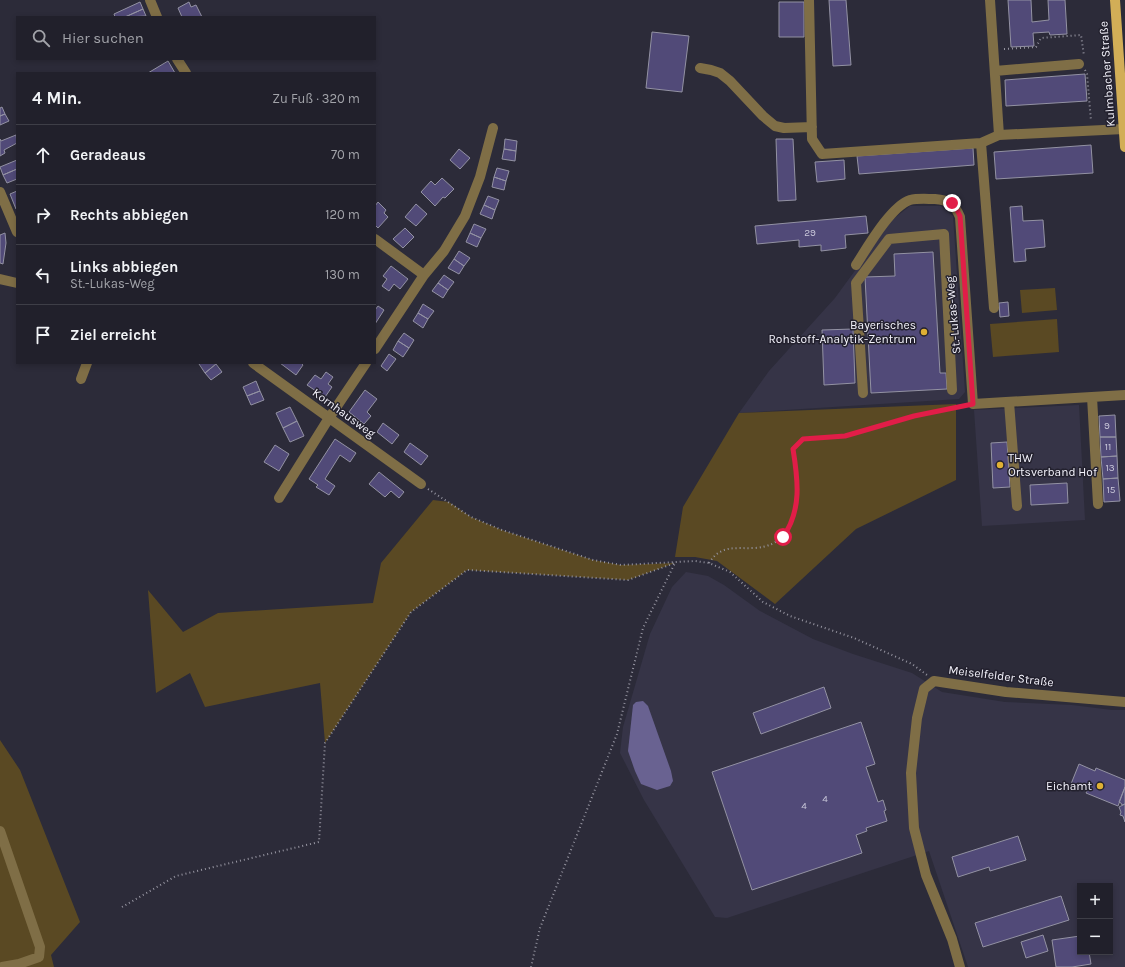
<!DOCTYPE html>
<html lang="de">
<meta charset="utf-8">
<style>
body{margin:0;font-family:Karla,sans-serif;background:#292833;color:#f1f3f6}
.controls{position:absolute;right:12px;bottom:12px;display:grid;overflow:hidden;border-radius:0px;box-shadow:0 2px 6px #0003}
.controls button{width:36px;height:36px;display:grid;place-items:center;padding:0;border:0;border-bottom:1px solid #3e3e47;background:#21202b;color:#f1f3f6;font:20px sans-serif}
.stop{position:absolute;width:12px;height:12px;margin:-9px;border:3px solid #e11d48;border-radius:50%;background:#fff}
.stop.end{background:#e11d48;border-color:#fff;box-shadow:0 1px 4px #0008}
.list{margin:0;padding:0;list-style:none}
h2{display:flex;justify-content:space-between;align-items:center;height:52px;margin:0;padding:0 16px;font-size:17px}
h2 small{font-size:13px;font-weight:400;color:#a2a3a9}
.list li{display:grid;grid-template-columns:26px 1fr auto;gap:12px;align-items:center;box-sizing:border-box;height:60px;padding:0 16px;border-top:1px solid #3e3e47}
.list b{display:block;font-size:15px;white-space:nowrap}
.list p{margin:0;font-size:13px;white-space:nowrap;color:#a2a3a9}
.list em{font-size:13px;font-style:normal;color:#a2a3a9}
.icon{flex:none;width:22px;height:22px;fill:none;stroke:currentColor;stroke-width:2;stroke-linecap:round;stroke-linejoin:round}
.map{position:relative;flex:none;width:1125px;height:967px;overflow:hidden}
.search{position:absolute;background:#21202b;box-shadow:0 2px 6px #0003;left:16px;top:16px;width:360px;height:44px;display:flex;align-items:center;gap:10px;box-sizing:border-box;padding:0 14px;border-radius:0px;color:#a2a3a9;font-size:15px}
.panel{position:absolute;background:#21202b;box-shadow:0 2px 6px #0003;left:16px;top:72px;width:360px;height:292px;border-radius:0px}
.map>svg:first-child{display:block}
.built{fill:#363447;fill-rule:evenodd}
.green{fill:#5a4923}
.water{fill:#696291}
.building{fill:#514a78;stroke:#9392a3}
.lines{fill:none;stroke-linecap:round;stroke-linejoin:round}
.path{stroke:#9695a1;stroke-width:2;stroke-dasharray:1 3;stroke-linecap:butt}
.minor{stroke:#7f6e46;stroke-width:10}
.major{stroke:#d2ae57;stroke-width:10}
.route{stroke:#e11d48;stroke-width:5}
.poi-dot{fill:#dfb034;stroke:#23212e;stroke-width:1.5}
.labels{text-anchor:middle;dominant-baseline:central;stroke-width:3;stroke-linejoin:round;paint-order:stroke}
.number-label{font-size:10px;fill:#cbc9db}
.street-label{font-size:12px;fill:#f4f3fc;stroke:#23212e}
.poi-label{font-size:12px;fill:#f4f3fc;stroke:#23212e;text-anchor:end}
</style>
<div class="map">
<svg width="1125" height="967" viewBox="0 0 1125 967">
<rect width="100%" height="100%" fill="#2c2b39"/>
<path class="built" d="M910,206H941L953,216L965,392L959,399L739,413L769,371L835,298L892,220Z
M1079,405L1085,520L982,526L974,410Z
M686,572L708,576L724,585L760,611L813,639L853,654L912,673L942,692L1005,702L1072,705L1112,710H1125V967H968L929,851L727,918L715,917L644,800L620,753L623,727L650,634L672,587ZM1080,886H1110V952H1080Z"/>
<path class="green" d="M1055,288L1057,310L1022,313L1020,290Z
M1057,319L1059,352L993,357L990,324Z
M956,404V480L856,529L775,604L717,561L695,557H675L683,507L739,413Z
M433,500L449,502L471,517L502,530L593,560L621,565L675,563L628,580L467,570L411,612L325,743L320,683L205,707L190,673L156,693L148,590L183,632L218,613L373,603L381,563Z
M0,740L20,770L80,922L51,955L54,967H0Z"/>
<path class="water" d="M643,701L648,706L671,771L673,781L670,786L657,790L641,784L635,771L628,751L633,705L636,702Z"/>
<path class="building" d="M829,0H846L851,65L833,66Z
M1008,0H1031L1032,22L1049,20L1048,0H1065L1067,34L1050,35L1049,32L1033,33L1034,46L1011,47Z
M140,2L143,9L125,17H115L114,14Z
M189,2L191,7L196,5L202,17H182L178,8Z
M779,2H804V37H779Z
M143,9L146,16L125,17Z
M652,32L689,36L682,92L646,88Z
M168,61L175,73H148Z
M1085,74L1087,101L1006,106L1005,80Z
M2,107L5,114L0,116V108Z
M5,114L9,121L0,125V116Z
M16,135L17,143L4,150L5,153L0,156V139L1,141Z
M505,139L517,141L516,151L504,149Z
M776,139H793L796,200L778,201Z
M1091,145L1093,173L996,179L994,152Z
M973,148L974,165L859,174L857,156Z
M459,149L470,158L460,169L450,160Z
M504,149L516,151L515,161L502,159Z
M17,160V169L3,175L0,167Z
M844,160L845,179L817,182L815,162Z
M497,168L509,171L506,181L494,177Z
M17,169V179L7,183L3,175Z
M494,177L506,181L504,190L492,187Z
M442,178L454,189L445,198L443,197L435,206L421,192L431,181L435,185Z
M17,191V208L16,209L10,194Z
M488,196L499,200L495,210L484,205Z
M378,202L386,210L384,213L388,217L378,228L375,225V206Z
M416,204L427,214L416,226L405,217Z
M484,205L495,210L492,219L480,214Z
M1022,206L1023,221L1043,220L1045,247L1025,249L1026,261L1014,262L1010,207Z
M866,216L868,233L845,235L846,248L821,251V245L799,247V240L757,244L755,226Z
M474,224L486,229L481,238L470,233Z
M405,228L414,237L403,248L393,239Z
M5,233L6,243L3,264L0,263V235Z
M470,233L481,238L477,247L466,242Z
M459,251L470,258L464,266L454,259Z
M933,252L940,373H946L947,389L871,393L865,277L895,276L894,254Z
M454,259L464,266L459,274L448,268Z
M391,266L408,279L400,289L394,284L389,291L382,286L387,279L383,276Z
M444,275L454,282L448,290L438,283Z
M438,283L448,290L443,298L432,291Z
M1008,302L1009,316L1000,317L999,303Z
M423,304L434,311L428,319L418,313Z
M378,306L384,310L375,324V310Z
M418,313L428,319L423,328L413,321Z
M853,329L855,383L824,385L822,330Z
M404,333L414,340L409,348L398,341Z
M398,341L409,348L403,357L393,350Z
M389,354L396,359L387,371L381,366Z
M201,363H215L216,364L205,373L199,364Z
M280,363H301L303,365L296,375Z
M216,364L222,372L211,380L205,373Z
M326,372L333,377L328,384L332,387L325,397L307,385L315,375L321,379Z
M256,381L260,391L247,396L243,387Z
M365,390L377,399L367,412L371,416L364,424L349,412Z
M260,391L264,400L251,405L247,396Z
M290,407L297,421L283,428L276,413Z
M1115,415L1116,437H1100L1099,416Z
M297,421L304,436L290,442L283,428Z
M383,423L399,435L392,444L377,432Z
M1100,437H1116L1117,456L1101,457Z
M335,439L356,453L350,462L340,455L325,479L335,486L329,495L316,487L318,485L309,479Z
M1007,442L1010,487L993,488L991,443Z
M410,443L428,456L421,465L404,452Z
M275,445L289,454L279,471L264,462Z
M1117,456L1118,478L1103,479L1101,457Z
M379,472L404,492L399,498L391,491L385,497L369,484Z
M1118,478L1120,501L1104,502L1103,479Z
M1067,483L1068,503L1031,505L1030,485Z
M824,687L831,708L761,734L753,713Z
M861,722L875,764L866,767L878,802L883,800L886,810L884,811L887,821L866,828L867,831L856,835L862,853L752,890L712,772Z
M1079,764L1095,771L1096,768L1125,780V787L1118,806L1086,793L1087,791L1071,784Z
M1125,787V804L1122,805L1121,803L1119,802Z
M1125,804V822L1123,816L1120,815L1121,812L1119,807Z
M1018,836L1026,860L990,871L989,867L958,877L952,857Z
M1061,896L1069,920L983,947L975,923Z
M1043,935L1048,951L1026,958L1021,942Z
M1080,936V952H1089L1091,964L1072,967H1056L1052,940Z"/>
<g class="lines">
<path class="path" d="M1004,49L1036,47L1041,38L1081,35L1084,56
M1085,70L1087,74L1091,121
M428,489L471,517L502,530L593,560L621,565L695,561L709,563L730,572L763,602L790,616L854,638L912,664L927,675
M709,563C721,544 736,549 755,548C806,544 799,485 793,449L803,439L845,436L914,416L964,405
M122,907L176,876L319,842L325,743L411,612L467,570L628,580L675,563L643,628L617,734L540,928L531,967"/>
<path class="minor" d="M150,0L157,17
M809,0L812,139L822,154L981,143L999,135
M990,0L999,135L1124,129
M177,59L186,73
M700,68L711,70L720,73L730,81L763,116L775,126L784,128L812,127
M995,71L1079,64
M981,143L994,308
M0,192L17,232
M375,239L424,275
M856,265C867,248 891,206 910,200C918,198 927,199 935,199C949,200 954,203 960,217L973,404L1125,395
M0,279L17,283
M375,349L424,275L444,251L465,216L480,177L493,128
M253,363L421,484
M81,379L87,363
M863,393L856,283L889,239L944,234L952,390
M1092,397L1098,504
M1009,402L1017,506
M279,498L329,418L366,363
M0,831L40,947L39,957L19,964L2,967
M960,967L952,939L926,875L914,828L911,773L917,718L924,689L934,681L1006,692L1125,702"/>
<path class="major" d="M1115,0L1125,147"/>
</g>
<g class="lines">
<path class="route" d="M783,537C802,510 798,480 793,449L803,439L845,436L914,416L973,404L960,216L957,210L952,203"/>
</g>
<g class="poi-dot">
<circle cx="924" cy="332" r="4"/>
<circle cx="1000" cy="465" r="4"/>
<circle cx="1100" cy="786" r="4"/>
</g>
<g class="labels">
<g class="number-label">
<text x="810" y="233">29</text>
<text x="1107" y="426">9</text>
<text x="1108" y="447">11</text>
<text x="1110" y="468">13</text>
<text x="1111" y="490">15</text>
<text x="825" y="799">4</text>
<text x="804" y="806">4</text>
</g>
<g class="street-label">
<text transform="translate(1107 74) rotate(-94)">Kulmbacher Straße</text>
<text transform="translate(953 315) rotate(-95)">St.-Lukas-Weg</text>
<text transform="translate(344 413) rotate(36)">Kornhausweg</text>
<text transform="translate(1001 676) rotate(7)">Meiselfelder Straße</text>
</g>
<g class="poi-label">
<text x="916" y="325">Bayerisches<tspan x="916" dy="14">Rohstoff-Analytik-Zentrum</tspan></text>
<text x="1008" y="458" text-anchor="start">THW<tspan x="1008" dy="14">Ortsverband Hof</tspan></text>
<text x="1092" y="786">Eichamt</text>
</g>
</g>
</svg>
<div class="controls">
<button>+</button>
<button>−</button>
</div>
<div class="stop" style="left:783px;top:537px"></div>
<div class="stop end" style="left:952px;top:203px"></div>
<div class="search"><svg class="icon" aria-label="search" viewBox="0 0 24 24"><circle cx="10" cy="10" r="6"/><path d="M15 15l6 6"/></svg>Hier suchen</div>
<section class="panel">
<h2>4 Min.<small>Zu Fuß · 320 m</small></h2>
<ul class="list">
<li><svg class="icon" aria-label="ahead" viewBox="0 0 24 24"><path d="M12 20V5M6 11l6-6 6 6"/></svg><div><b>Geradeaus</b></div><em>70 m</em></li>
<li><svg class="icon" aria-label="right" viewBox="0 0 24 24"><path d="M7 20v-9h11M14 6l5 5-5 5"/></svg><div><b>Rechts abbiegen</b></div><em>120 m</em></li>
<li><svg class="icon" aria-label="left" viewBox="0 0 24 24"><path d="M17 20v-9H6M10 6l-5 5 5 5"/></svg><div><b>Links abbiegen</b><p>St.-Lukas-Weg</p></div><em>130 m</em></li>
<li><svg class="icon" aria-label="arrive" viewBox="0 0 24 24"><path d="M6 21V4h12l-3 4 3 4H6"/></svg><div><b>Ziel erreicht</b></div></li>
</ul>
</section>
</div>
